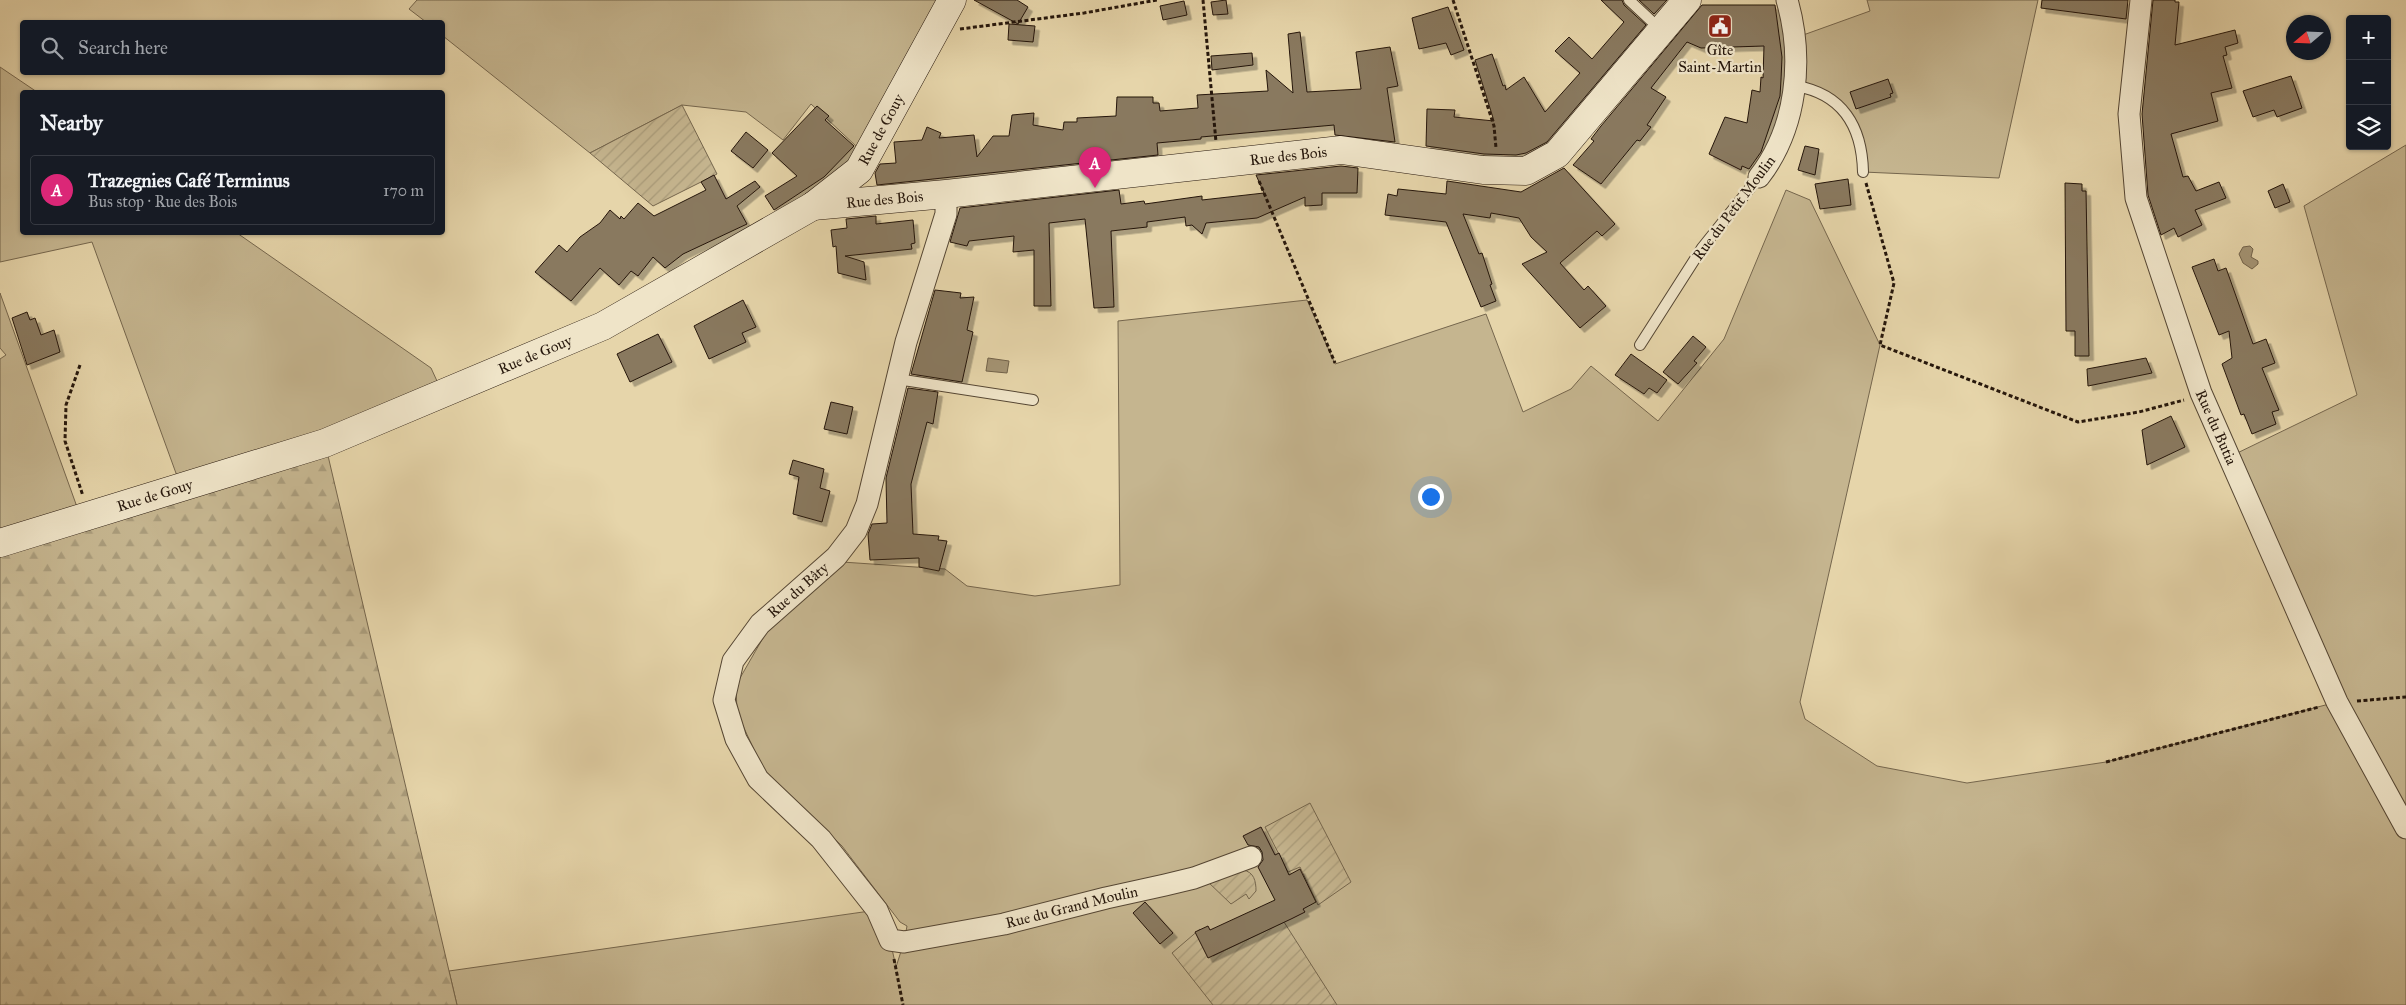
<!DOCTYPE html>
<meta charset="utf-8">
<style>
body{margin:0;font-family:"IM FELL Great Primer",serif;background:#20242c;color:#f1f3f6}
.controls{position:absolute;right:15px;top:15px;display:grid;overflow:hidden;border-radius:5px;box-shadow:0 1px 4px #0004}
.controls button{width:45px;height:45px;display:grid;place-items:center;padding:0;border:0;border-bottom:1px solid #363941;background:#171b24;color:#f1f3f6;font:25px sans-serif}
.compass{position:absolute;left:2286px;top:15px;width:45px;height:45px;border-radius:50%;background:#171b24;box-shadow:0 1px 4px #0004;rotate:251deg}
.you{position:absolute;left:1430px;top:496px;width:18px;height:18px;margin:-12px;border:4px solid #fff;border-radius:50%;background:#1a73e8;box-shadow:0 0 0 8px #1a73e833}
.badge{display:grid;place-items:center;width:32px;height:32px;border-radius:50%;background:#db2777;color:#fff;font-size:16px;font-weight:700}
.pin{position:absolute;translate:-50% -41px;filter:drop-shadow(0 1px 2px #0008)}
.pin::after{content:'';position:absolute;top:26px;width:18px;height:15px;background:inherit;clip-path:polygon(0 0,100% 0,50% 100%)}
.list{margin:0;padding:0;list-style:none}
h2{display:flex;justify-content:space-between;align-items:center;height:65px;margin:0;padding:0 20px;font-size:21px}
h2 small{font-size:16px;font-weight:400;color:#9ea1a6}
.list li{display:grid;grid-template-columns:32px 1fr auto;gap:15px;align-items:center;box-sizing:border-box;height:70px;margin:0 10px 10px;padding:0 10px;border:1px solid #363941;border-radius:5px}
.list b{display:block;font-size:19px;white-space:nowrap}
.list p{margin:0;font-size:16px;white-space:nowrap;color:#9ea1a6}
.list em{font-size:16px;font-style:normal;color:#9ea1a6}
.icon{flex:none;width:28px;height:28px;fill:none;stroke:currentColor;stroke-width:2;stroke-linecap:round;stroke-linejoin:round}
.map{position:relative;flex:none;width:2406px;height:1005px;overflow:hidden}
.search{position:absolute;background:#171b24;box-shadow:0 1px 4px #0004;left:20px;top:20px;width:425px;height:55px;display:flex;align-items:center;gap:12px;box-sizing:border-box;padding:0 18px;border-radius:5px;color:#9ea1a6;font-size:19px}
.panel{position:absolute;background:#171b24;box-shadow:0 1px 4px #0004;left:20px;top:90px;width:425px;height:145px;border-radius:5px}
.map>svg:first-child{display:block}
.grass{fill:#c5b58f;stroke:#75664d}
.forest{fill:url(#forest-firs);stroke:#75664d}
.garden{fill:url(#garden-furrows);stroke:#75664d}
.water{fill:#a49474;stroke:#71624a}
.building{fill:#89795e;stroke:#25160b;filter:url(#shadow)}
.lines{fill:none;stroke-linecap:round;stroke-linejoin:round}
.lane-casing{stroke:#554633;stroke-width:12}
.street-casing{stroke:#554633;stroke-width:23}
.secondary-casing{stroke:#25160b;stroke-width:29}
.path{stroke:#25160b;stroke-width:3;stroke-dasharray:4 2.5;stroke-linecap:butt}
.lane{stroke:#efe4c8;stroke-width:10}
.street{stroke:#efe4c8;stroke-width:21}
.secondary{stroke:#efe4c8;stroke-width:28}
.labels{text-anchor:middle;dominant-baseline:central;stroke-width:4.5;stroke-linejoin:round;paint-order:stroke}
.poi-label{font-size:15px;fill:#25160b;stroke:#efe4c8}
.street-label{font-size:15px;fill:#25160b;stroke:#efe4c8}
</style>
<div class="map">
<svg width="2406" height="1005" viewBox="0 0 2406 1005">
<defs>
<pattern id="forest-firs" width="22" height="20" patternUnits="userSpaceOnUse" patternTransform="scale(1.25)"><rect width="22" height="20" fill="#c5b58f"/><path d="M5 1l3.5 6h-7zM16 11l3.5 6h-7z" fill="#a99b7a"/></pattern>
<pattern id="garden-furrows" width="10" height="10" patternUnits="userSpaceOnUse" patternTransform="scale(1.25)"><rect width="10" height="10" fill="#c5b58f"/><path d="M-1 1l2-2M0 10L10 0M9 11l2-2" fill="none" stroke="#a99b7a"/></pattern>
<filter id="shadow"><feDropShadow dx="4.5" dy="4.5" stdDeviation="0" flood-color="#0004"/></filter>
</defs>
<rect width="100%" height="100%" fill="#e6d5aa"/>
<filter id="stains"><feTurbulence type="fractalNoise" baseFrequency=".004" numOctaves="4"/><feColorMatrix values="0 0 0 0 .2 0 0 0 0 .09 0 0 0 0 .02 0 0 0 .5 -.17"/></filter>
<radialGradient id="worn" r=".72"><stop offset=".6" stop-color="#630" stop-opacity="0"/><stop offset="1" stop-color="#630" stop-opacity=".3"/></radialGradient>
<path class="grass" d="M417,0H940L857,147L811,104L783,140L746,112L682,105L590,153L443,36L442,22H426L409,9Z
M1867,0H2038L1999,178L1863,172V155L1844,111L1796,86L1794,35L1806,34L1870,11Z
M0,67L37,92H22V232L237,233L431,368L443,394L181,487L92,242L0,262Z
M2406,145V1005H457L449,971L877,910L890,940L896,967L904,942L907,926L900,922L842,846L764,771L737,713L736,685L767,631L842,562L945,569L967,586L1035,596L1120,585L1118,321L1307,300L1335,364L1486,314L1523,412L1571,389L1591,366L1658,421L1724,339L1786,190L1810,200L1880,345L1800,702L1805,719L1877,766L1967,783L2106,762L2337,702L2229,457L2357,395L2304,206Z
M0,293L81,518L0,543V359L6,355L0,348Z"/>
<path class="forest" d="M325,443L457,1005H0V543Z"/>
<path class="garden" d="M682,105L717,174L653,206L590,153Z
M1310,803L1351,882L1318,905L1300,867L1288,872L1265,827Z
M1243,870C1254,872 1256,881 1256,891L1249,899L1246,894L1231,904L1207,881Z
M1284,922L1337,1005H1213L1172,953L1200,929L1213,956Z"/>
<path class="water" d="M2250,246L2253,249L2251,257L2258,261V264L2252,269L2243,263L2239,254L2243,247Z
M988,358L1009,361L1007,373L986,371Z"/>
<path class="building" d="M974,0H1017L1028,7L1018,24Z
M1226,0L1228,14L1213,15L1211,2Z
M1601,0H1622L1624,5L1646,25L1547,142L1526,153L1516,155L1484,154L1426,146L1427,109L1455,110L1454,117L1494,121L1475,60L1492,54L1503,86L1505,85L1506,90L1524,77L1545,112L1580,73L1555,51L1569,37L1592,59L1624,22Z
M1639,0H1667L1654,14Z
M2042,0H2128L2126,19L2041,8Z
M2153,0H2175V2H2179L2175,45L2235,30L2238,43L2225,47L2227,55L2223,56L2232,88L2211,93L2218,121L2171,134L2183,177L2188,176L2196,191L2219,182L2226,198L2195,210L2202,225L2178,237L2174,228L2161,235L2148,195L2142,114Z
M1184,1L1187,15L1163,20L1160,6Z
M1702,5H1775L1782,57L1781,80L1780,96L1761,152L1749,169L1742,166L1741,170L1709,154L1725,117L1747,123L1752,90L1760,92L1761,77L1763,78L1764,46L1701,48L1687,42L1651,88L1666,97L1647,125L1651,127L1640,141L1637,140L1601,184L1573,165L1594,141L1591,139L1601,126Z
M1448,7L1464,50L1451,55L1446,43L1419,49L1412,18Z
M1009,24L1035,26L1033,42L1008,40Z
M1300,32L1307,92L1361,89L1356,52L1390,47L1398,86L1387,88L1395,142L1335,135L1334,125L1201,137V139L1157,143L1158,155L877,185L875,173L880,164L896,163L894,142L922,140L927,127L941,133L939,138L974,135L977,157L993,136H1009L1012,115L1034,113L1033,125L1063,130L1064,122H1077V118L1116,116L1117,97H1153V103H1159L1160,111L1198,108L1197,95L1268,91L1266,70L1293,93L1288,34Z
M1252,53L1253,65L1212,70L1211,56Z
M2291,76L2302,108L2277,117L2274,110L2253,117L2243,91Z
M1888,79L1893,93L1890,94L1891,97L1856,109L1850,92Z
M817,106L829,116L825,120L854,146L824,177L774,210L765,196L797,176L772,153Z
M746,132L768,150L753,168L731,151Z
M1805,146L1819,149L1815,175L1798,170Z
M1341,166L1358,168L1357,193H1322V205L1305,206V197L1257,218L1206,223L1202,234L1192,225L1186,226L1185,217L1147,222V227L1111,231L1114,307L1094,308L1085,219L1049,223L1051,306H1034V250L1013,252L1014,236L969,241L967,246L950,242L960,208L1119,190L1121,204L1144,201L1145,204L1202,196V200L1264,193L1256,175Z
M1564,168L1615,224L1602,236L1597,231L1560,263L1584,290L1588,286L1606,306L1580,328L1522,264L1547,252L1531,237L1519,218L1491,213L1490,218L1463,214L1479,254L1482,253L1492,284L1490,285L1496,301L1481,307L1446,222L1385,215L1388,194L1397,196L1398,189L1446,194L1447,181L1521,192Z
M714,175L726,199L755,181L760,187L737,206L747,224L683,254L665,268L653,257L638,276L631,271L619,285L600,268L571,301L535,272L559,245L567,252L580,237L600,223L610,210L620,219L621,216L624,219L638,203L654,216L706,190L701,182Z
M1848,179L1851,205L1820,209L1815,184Z
M2065,183L2082,184V191H2086L2089,356H2075V331H2066Z
M2283,184L2290,202L2275,208L2268,191Z
M876,216V224L913,220L915,243L911,244L912,249L845,256L864,262L866,280L838,273L836,246L833,247L831,230L847,228L846,219Z
M2214,259L2218,271L2226,268L2253,344L2266,339L2275,363L2262,368L2279,410L2272,412L2276,424L2252,434L2244,414L2241,415L2222,364L2232,358L2229,331L2219,335L2192,267Z
M935,290L961,293L960,298L974,297L967,330L973,332L962,382L911,374Z
M743,300L756,327L742,333L746,342L709,359L694,326Z
M27,312L30,320L35,318L41,335L54,330L60,352L27,365L12,318Z
M658,334L672,362L630,382L617,354Z
M1693,336L1706,347L1694,361L1697,363L1678,384L1663,372Z
M1631,354L1667,380L1657,393L1649,388L1644,394L1615,375Z
M2146,358L2152,373L2088,386L2087,369Z
M908,388L938,392L933,424L927,422L911,484L913,534L939,536L938,540L947,541L939,571L919,567V558L870,560L868,534L872,524L887,523L886,478Z
M831,402L853,407L847,434L824,429Z
M2171,416L2185,447L2147,465L2142,430Z
M793,460L824,469L820,488L830,491L822,522L793,514L799,477L789,474Z
M1261,827L1275,855L1279,853L1289,875L1300,869L1316,902L1303,909L1305,912L1291,919L1208,958L1195,932L1208,926L1210,930L1275,900L1258,867L1263,860L1262,852L1259,847L1248,845L1243,836Z
M1145,902L1173,933L1160,944L1133,913Z"/>
<g class="lines">
<defs>
<path id="lane" d="M1629,0L1661,30
M1796,86C1843,94 1862,127 1863,172
M1640,345L1702,248L1759,177
M897,379L1033,400"/>
<g id="street">
<path id="s1" d="M2141,0L2129,114L2136,198L2201,393L2337,702L2406,828"/>
<path d="M1759,177C1797,128 1804,59 1787,0"/>
<path id="s2" d="M946,194V214L906,342L867,504L856,531L836,557L760,624L733,661L724,700L736,739L758,779L821,839L877,910L890,940L904,942L1004,924L1106,898L1165,885L1194,878L1251,857"/>
</g>
<g id="secondary">
<path id="s3" d="M813,206L946,194L1341,150L1483,170L1526,171L1557,154L1687,0"/>
<path id="s4" d="M0,543L325,443L603,326L813,206L859,170L952,0"/>
</g>
</defs>
<use href="#lane" class="lane-casing"/>
<use href="#street" class="street-casing"/>
<use href="#secondary" class="secondary-casing"/>
<path class="path" d="M1203,0L1216,142
M1453,0L1494,126L1496,148
M960,29L1084,13L1157,0
M1259,181L1335,363
M1866,183L1894,283L1880,345L2078,422L2139,412L2184,400
M80,365L66,405L65,441L83,496
M2357,701L2406,697
M2106,762L2319,707
M894,959L903,1005"/>
<use href="#lane" class="lane"/>
<use href="#street" class="street"/>
<use href="#secondary" class="secondary"/>
</g>
<defs>
<symbol id="civic-square" viewBox="-11 -11 22 22"><rect x="-9" y="-9" width="18" height="18" rx="4" fill="#8f2418" stroke="#efe4c8"/><path d="M-.6-6.5H3V-4.5H.6V-3L4-1V1h2V6H-6V1h2V-1L-.6-3ZM-1.2 2.5V6h2.4V2.5Z" fill="#fff"/></symbol>
</defs>
<g fill-rule="evenodd">
<use href="#civic-square" x="1706" y="12" width="28" height="28"/>
</g>
<g class="labels">
<g class="poi-label">
<text x="1720" y="50">Gîte<tspan x="1720" dy="17">Saint-Martin</tspan></text>
</g>
<g class="street-label">
<text stroke="none"><textPath href="#s4" startOffset="988">Rue de Gouy</textPath></text>
<text stroke="none"><textPath href="#s3" startOffset="478">Rue des Bois</textPath></text>
<text stroke="none"><textPath href="#s3" startOffset="72">Rue des Bois</textPath></text>
<text transform="translate(1734 208) rotate(-53)">Rue du Petit Moulin</text>
<text stroke="none"><textPath href="#s4" startOffset="568">Rue de Gouy</textPath></text>
<text stroke="none"><textPath href="#s1" startOffset="442">Rue du Butia</textPath></text>
<text stroke="none"><textPath href="#s4" startOffset="162">Rue de Gouy</textPath></text>
<text transform="translate(798 590) rotate(-41)">Rue du Bâty</text>
<text stroke="none"><textPath href="#s2" startOffset="1052">Rue du Grand Moulin</textPath></text>
</g>
</g>
<rect width="100%" height="100%" filter="url(#stains)"/>
<rect width="100%" height="100%" fill="url(#worn)"/>
</svg>
<div class="controls">
<button>+</button>
<button>−</button>
<button><svg class="icon" aria-label="layers" viewBox="0 0 24 24"><path d="M12 4l9 5-9 5-9-5zM3 14l9 5 9-5"/></svg></button>
</div>
<svg class="compass" viewBox="-18 -18 36 36"><path d="M0-13l5 13h-10z" fill="#e53935"/><path d="M0 13l5-13h-10z" fill="#9ea1a6"/></svg>
<div class="you"></div>
<div class="pin badge" style="left:1095px;top:188px">A</div>
<div class="search"><svg class="icon" aria-label="search" viewBox="0 0 24 24"><circle cx="10" cy="10" r="6"/><path d="M15 15l6 6"/></svg>Search here</div>
<section class="panel">
<h2>Nearby<small></small></h2>
<ul class="list">
<li><span class="badge">A</span><div><b>Trazegnies Café Terminus</b><p>Bus stop · Rue des Bois</p></div><em>170 m</em></li>
</ul>
</section>
</div>
